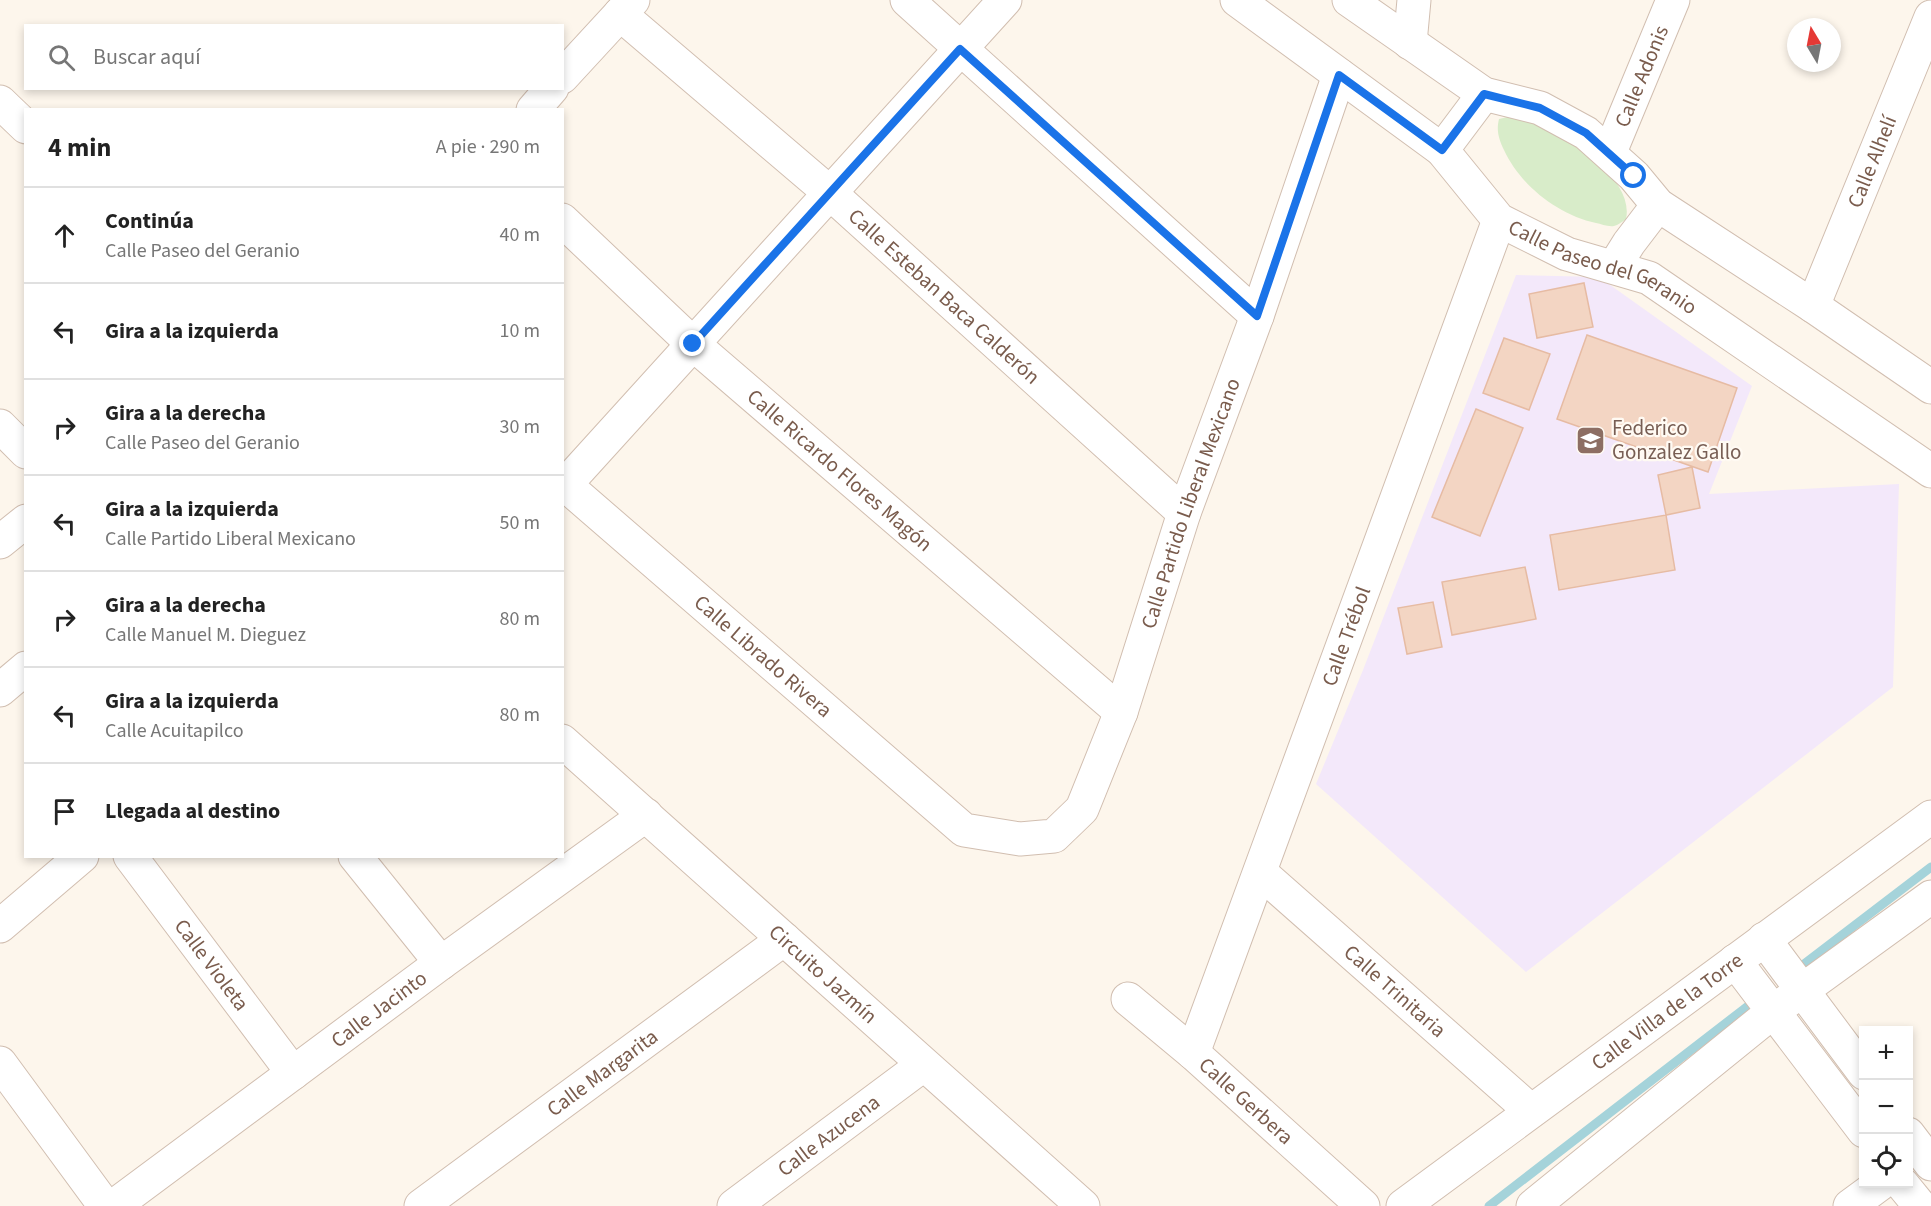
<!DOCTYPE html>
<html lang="es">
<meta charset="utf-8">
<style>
body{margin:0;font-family:"Source Sans 3",sans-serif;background:#f2f2f2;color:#222}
.controls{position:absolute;right:18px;bottom:18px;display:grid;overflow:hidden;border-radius:0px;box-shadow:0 3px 9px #0003}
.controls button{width:54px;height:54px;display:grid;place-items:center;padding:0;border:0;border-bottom:2px solid #e0e0e0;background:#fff;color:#222;font:30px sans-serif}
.compass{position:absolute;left:1787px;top:18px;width:54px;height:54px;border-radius:50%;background:#fff;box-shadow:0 3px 9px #0003;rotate:350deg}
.stop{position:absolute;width:18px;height:18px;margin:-14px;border:4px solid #1a73e8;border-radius:50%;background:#fff}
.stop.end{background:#1a73e8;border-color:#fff;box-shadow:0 2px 6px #0008}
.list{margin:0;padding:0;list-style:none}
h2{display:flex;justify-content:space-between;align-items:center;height:78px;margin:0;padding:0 24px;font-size:26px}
h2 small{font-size:20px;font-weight:400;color:#767676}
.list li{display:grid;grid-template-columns:39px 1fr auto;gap:18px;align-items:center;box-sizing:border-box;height:96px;padding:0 24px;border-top:2px solid #e0e0e0}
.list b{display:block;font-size:22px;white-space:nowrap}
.list p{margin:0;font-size:20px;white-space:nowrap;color:#767676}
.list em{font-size:20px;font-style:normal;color:#767676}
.icon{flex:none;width:33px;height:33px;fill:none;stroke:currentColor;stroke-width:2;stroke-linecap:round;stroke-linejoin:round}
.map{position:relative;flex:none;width:1931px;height:1206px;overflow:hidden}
.search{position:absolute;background:#fff;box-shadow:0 3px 9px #0003;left:24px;top:24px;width:540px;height:66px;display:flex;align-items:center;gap:15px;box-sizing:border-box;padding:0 21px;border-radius:0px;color:#767676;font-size:22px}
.panel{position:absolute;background:#fff;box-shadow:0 3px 9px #0003;left:24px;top:108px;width:540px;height:750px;border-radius:0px}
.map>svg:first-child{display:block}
.education{fill:#f3e8fa}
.green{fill:#d8ecc9}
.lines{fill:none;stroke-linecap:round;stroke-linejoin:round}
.stream{stroke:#a5d3da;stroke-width:9}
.building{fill:#f3d5c3;stroke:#e6bba3;stroke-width:1.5}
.minor-casing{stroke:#d1beb0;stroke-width:35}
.tertiary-casing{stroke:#d1beb0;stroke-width:35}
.minor{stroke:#fff;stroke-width:33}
.tertiary{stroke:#fff;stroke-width:33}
.route{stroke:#1a73e8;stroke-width:8}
.labels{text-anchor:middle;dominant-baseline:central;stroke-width:4.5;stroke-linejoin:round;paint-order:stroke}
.street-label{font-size:21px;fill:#7a5c4d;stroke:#fffaf3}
.education-label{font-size:21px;fill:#785e54;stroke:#fffaf3;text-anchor:start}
</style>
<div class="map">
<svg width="1931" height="1206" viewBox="0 0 1931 1206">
<rect width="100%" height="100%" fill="#fdf6ec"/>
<path class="education" d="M1516,275L1599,277L1752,386L1709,494L1899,484L1893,687L1526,972L1316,784L1363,670Z"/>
<path class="green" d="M1516,115C1528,120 1542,125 1554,132C1582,147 1634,183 1626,219C1622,222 1618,225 1614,226C1608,227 1601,224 1596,223C1558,215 1520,185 1504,150C1499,139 1496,131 1499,119Z"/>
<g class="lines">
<path class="stream" d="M1804,964L1931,867
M1489,1206L1748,1006"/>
</g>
<path class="building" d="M1584,283L1593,327L1537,338L1529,294Z
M1587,335L1737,388L1708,472L1557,419Z
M1504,338L1550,354L1529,410L1483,393Z
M1476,409L1523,428L1480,536L1432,517Z
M1692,467L1700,508L1666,515L1658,475Z
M1666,515L1675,570L1559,590L1550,535Z
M1525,567L1536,619L1452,635L1442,582Z
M1433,602L1442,647L1407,654L1398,608Z"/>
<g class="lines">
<defs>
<g id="minor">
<path d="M907,0L1257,316"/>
<path id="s1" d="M620,14L830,193L1184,513"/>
<path d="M1410,43L1414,0"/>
<path d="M562,77L633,0"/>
<path d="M0,102L26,127"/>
<path d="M533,110L552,88"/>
<path id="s2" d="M1610,152L1673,0"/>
<path id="s3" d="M562,220L693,344L1121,712"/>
<path id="s4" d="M1813,306L1931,17"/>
<path d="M0,426L26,452"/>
<path id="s5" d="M562,482L964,830L1020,839L1054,836L1082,809L1121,712L1184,513L1257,316L1339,75"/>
<path d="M565,485L1005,0"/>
<path d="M0,542L26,521"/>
<path d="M0,690L26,668"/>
<path id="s6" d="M562,741L1083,1206"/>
<path id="s7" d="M130,856L293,1073"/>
<path d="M355,856L441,963"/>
<path id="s8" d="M1260,872L1531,1111"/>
<path d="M0,926L82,856"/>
<path d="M1764,939L1864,1073"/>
<path d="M1735,961L1864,1131"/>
<path id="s9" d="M1128,999L1193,1053L1363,1206"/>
<path id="s10" d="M1193,1053L1499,220"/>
<path d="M0,1063L105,1206"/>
<path d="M1908,1134L1931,1164"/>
<path d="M1902,1184L1920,1206"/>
<path id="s11" d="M114,1206L441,963L646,815"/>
<path id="s12" d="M421,1206L784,939"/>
<path id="s13" d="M734,1206L923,1065"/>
<path d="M1850,1206L1880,1184"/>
</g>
<g id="tertiary">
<path id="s14" d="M1237,0L1442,150L1499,220L1567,254L1649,278L1931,471"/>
<path d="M1349,0L1484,94L1540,108L1586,133L1634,176L1658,205L1813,306L1931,387"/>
<path d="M1442,150L1484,94"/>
<path d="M1614,267L1629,243L1658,205"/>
<path id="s15" d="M1403,1206L1931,817"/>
<path d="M1533,1206L1775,1010L1931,897"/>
</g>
</defs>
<use href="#minor" class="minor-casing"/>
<use href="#tertiary" class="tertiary-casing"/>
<use href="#minor" class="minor"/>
<use href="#tertiary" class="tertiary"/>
</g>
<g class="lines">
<path class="route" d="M693,344L960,49L1257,316L1339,75L1442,150L1484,94L1540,108L1586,133L1634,176"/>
</g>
<defs>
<symbol id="school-square" viewBox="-11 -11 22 22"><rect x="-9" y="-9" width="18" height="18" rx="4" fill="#8d6e63" stroke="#fffaf3"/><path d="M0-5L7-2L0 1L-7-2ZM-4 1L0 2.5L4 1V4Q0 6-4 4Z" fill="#fff"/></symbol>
</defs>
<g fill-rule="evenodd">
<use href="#school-square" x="1574" y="424" width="33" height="33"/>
</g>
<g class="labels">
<g class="street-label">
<text stroke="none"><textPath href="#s2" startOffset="82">Calle Adonis</textPath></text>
<text stroke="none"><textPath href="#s4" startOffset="156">Calle Alhelí</textPath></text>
<text stroke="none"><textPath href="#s14" startOffset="459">Calle Paseo del Geranio</textPath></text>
<text stroke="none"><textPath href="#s1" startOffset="430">Calle Esteban Baca Calderón</textPath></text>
<text stroke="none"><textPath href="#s3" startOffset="374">Calle Ricardo Flores Magón</textPath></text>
<text stroke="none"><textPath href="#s5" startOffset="986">Calle Partido Liberal Mexicano</textPath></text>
<text stroke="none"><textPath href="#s10" startOffset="444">Calle Trébol</textPath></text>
<text stroke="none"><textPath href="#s5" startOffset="266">Calle Librado Rivera</textPath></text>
<text stroke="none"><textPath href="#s7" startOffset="136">Calle Violeta</textPath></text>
<text stroke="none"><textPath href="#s6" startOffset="350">Circuito Jazmín</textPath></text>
<text stroke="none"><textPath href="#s8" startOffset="180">Calle Trinitaria</textPath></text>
<text stroke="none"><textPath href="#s11" startOffset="330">Calle Jacinto</textPath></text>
<text stroke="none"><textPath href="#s15" startOffset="328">Calle Villa de la Torre</textPath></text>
<text stroke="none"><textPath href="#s12" startOffset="225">Calle Margarita</textPath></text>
<text stroke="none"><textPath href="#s9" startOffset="156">Calle Gerbera</textPath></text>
<text stroke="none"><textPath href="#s13" startOffset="118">Calle Azucena</textPath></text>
</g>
<g class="education-label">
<text x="1612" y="428">Federico<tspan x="1612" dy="24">Gonzalez Gallo</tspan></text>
</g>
</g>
</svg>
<div class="controls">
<button>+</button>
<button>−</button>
<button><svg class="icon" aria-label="locate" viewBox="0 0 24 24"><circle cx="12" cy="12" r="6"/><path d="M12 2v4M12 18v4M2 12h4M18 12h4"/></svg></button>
</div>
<svg class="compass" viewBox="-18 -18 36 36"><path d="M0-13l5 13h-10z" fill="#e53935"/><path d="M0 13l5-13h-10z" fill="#767676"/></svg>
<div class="stop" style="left:1634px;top:176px"></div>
<div class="stop end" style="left:693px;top:344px"></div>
<div class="search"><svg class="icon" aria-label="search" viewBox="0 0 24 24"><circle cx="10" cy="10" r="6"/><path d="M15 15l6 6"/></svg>Buscar aquí</div>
<section class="panel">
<h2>4 min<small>A pie · 290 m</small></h2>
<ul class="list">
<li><svg class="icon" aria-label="ahead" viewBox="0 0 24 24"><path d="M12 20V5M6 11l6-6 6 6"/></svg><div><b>Continúa</b><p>Calle Paseo del Geranio</p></div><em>40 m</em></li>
<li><svg class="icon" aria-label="left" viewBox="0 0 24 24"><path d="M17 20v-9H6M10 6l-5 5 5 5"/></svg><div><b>Gira a la izquierda</b></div><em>10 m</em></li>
<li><svg class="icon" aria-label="right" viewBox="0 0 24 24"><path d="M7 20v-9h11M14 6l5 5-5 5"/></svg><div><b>Gira a la derecha</b><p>Calle Paseo del Geranio</p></div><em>30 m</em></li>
<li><svg class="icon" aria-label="left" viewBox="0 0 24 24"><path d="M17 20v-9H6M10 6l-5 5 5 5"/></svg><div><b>Gira a la izquierda</b><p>Calle Partido Liberal Mexicano</p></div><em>50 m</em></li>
<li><svg class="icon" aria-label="right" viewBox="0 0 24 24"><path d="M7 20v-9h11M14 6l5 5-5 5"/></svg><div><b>Gira a la derecha</b><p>Calle Manuel M. Dieguez</p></div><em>80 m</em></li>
<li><svg class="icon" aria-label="left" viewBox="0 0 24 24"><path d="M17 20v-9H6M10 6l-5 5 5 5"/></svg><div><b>Gira a la izquierda</b><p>Calle Acuitapilco</p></div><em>80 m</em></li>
<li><svg class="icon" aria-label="arrive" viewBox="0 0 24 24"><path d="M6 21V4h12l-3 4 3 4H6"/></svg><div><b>Llegada al destino</b></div></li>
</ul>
</section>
</div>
